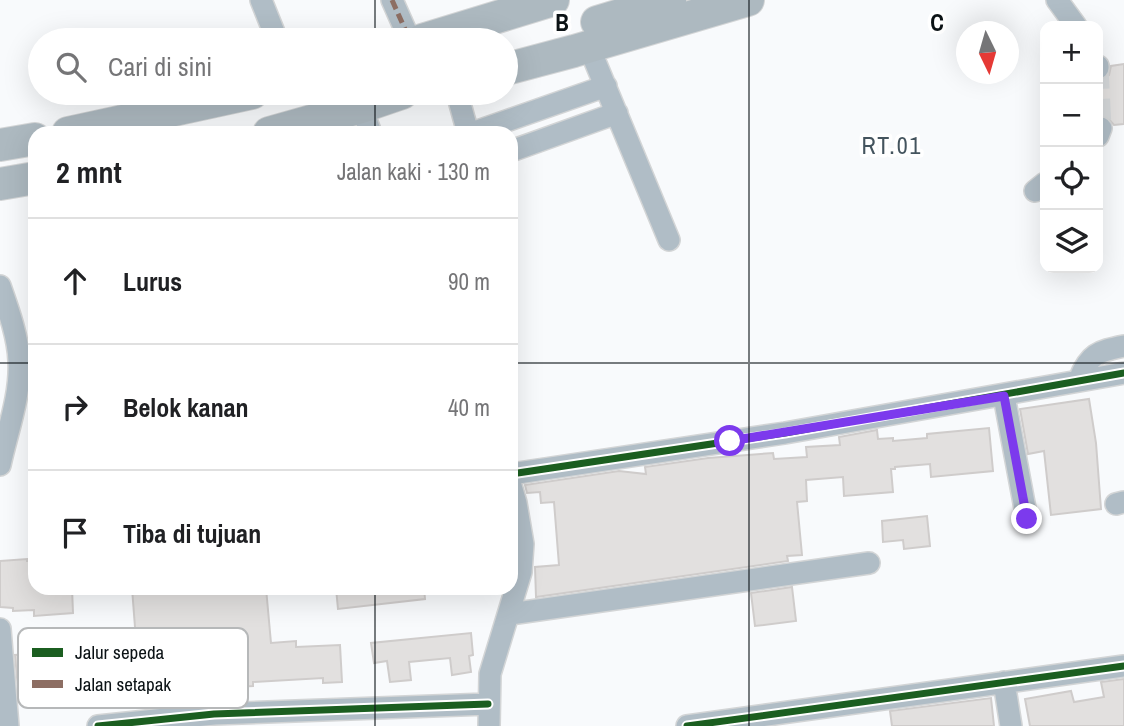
<!DOCTYPE html>
<html lang="id">
<meta charset="utf-8">
<style>
body{margin:0;font-family:"Archivo Narrow",sans-serif;background:#f2f2f2;color:#202124}
.controls{position:absolute;right:21px;top:21px;display:grid;overflow:hidden;border-radius:14px;box-shadow:0 7px 28px #0002}
.controls button{width:63px;height:63px;display:grid;place-items:center;padding:0;border:0;border-bottom:2px solid #e0e0e0;background:#fff;color:#202124;font:35px sans-serif}
.compass{position:absolute;left:956px;top:21px;width:63px;height:63px;border-radius:50%;background:#fff;box-shadow:0 7px 28px #0002;rotate:175deg}
.stop{position:absolute;width:21px;height:21px;margin:-16px;border:5px solid #7c3aed;border-radius:50%;background:#fff}
.stop.end{background:#7c3aed;border-color:#fff;box-shadow:0 2px 7px #0008}
.list{margin:0;padding:0;list-style:none}
h2{display:flex;justify-content:space-between;align-items:center;height:91px;margin:0;padding:0 28px;font-size:30px}
h2 small{font-size:23px;font-weight:400;color:#757577}
.list li{display:grid;grid-template-columns:46px 1fr auto;gap:21px;align-items:center;box-sizing:border-box;height:126px;padding:0 28px;border-top:2px solid #e0e0e0}
.list b{display:block;font-size:26px;white-space:nowrap}
.list em{font-size:23px;font-style:normal;color:#757577}
.icon{flex:none;width:38px;height:38px;fill:none;stroke:currentColor;stroke-width:2;stroke-linecap:round;stroke-linejoin:round}
.map{position:relative;flex:none;width:1124px;height:726px;overflow:hidden}
.search{position:absolute;background:#fff;box-shadow:0 7px 28px #0002;left:28px;top:28px;width:490px;height:77px;display:flex;align-items:center;gap:18px;box-sizing:border-box;padding:0 24px;border-radius:38px;color:#757577;font-size:26px}
.panel{position:absolute;background:#fff;box-shadow:0 7px 28px #0002;left:28px;top:126px;width:490px;height:469px;border-radius:21px}
.map>svg:first-child{display:block}
.building{fill:#e2e0df;stroke:#cfcccb;stroke-width:2}
.lines{fill:none;stroke-linecap:round;stroke-linejoin:round}
.minor-tunnel{stroke:#d4d7d9;stroke-width:21;stroke-dasharray:21 10;stroke-linecap:butt}
.minor-casing{stroke:#d3d5d6;stroke-width:24}
.highway-casing{stroke:#d3d5d6;stroke-width:34}
.minor{stroke:#b0bdc6;stroke-width:21}
.highway{stroke:#adb9c0;stroke-width:32}
.quiet{stroke:#8d6e63;stroke-width:5;stroke-dasharray:10 5;stroke-linecap:butt}
.cycleway-casing{stroke:#fff;stroke-width:11}
.cycleway{stroke:#1b5e20;stroke-width:7}
.route{stroke:#7c3aed;stroke-width:9}
.grid{fill:none;stroke:#0b1215;stroke-width:2;stroke-opacity:0.55}
.labels{text-anchor:middle;dominant-baseline:central;stroke-width:7;stroke-linejoin:round;paint-order:stroke}
.neighbourhood-label{font-size:24px;letter-spacing:2px;fill:#44545e;stroke:#fff}
.key{fill:#fff;stroke:#b6b8b9;stroke-width:2}
.key-label{font-size:19px;fill:#0b1215}
.grid-label{font-size:23px;text-anchor:middle;font-weight:bold;fill:#0b1215;stroke:#fff;stroke-width:7;stroke-linejoin:round;paint-order:stroke}
</style>
<div class="map">
<svg width="1124" height="726" viewBox="0 0 1124 726">
<rect width="100%" height="100%" fill="#f8fafc"/>
<path class="building" d="M1124,64V124L1114,125L1106,116L1098,115V81L1109,75L1111,66Z
M1089,399L1096,443L1101,509L1051,515L1044,451L1028,454L1020,409Z
M989,428L993,471L931,477L930,464L895,467V469H891L893,492L844,496L843,477L806,480L807,501L797,502L802,555L787,556L788,561L536,597L535,567L559,565L554,502L541,503L540,492L527,493L525,485L619,471L646,474L645,467L708,458L773,453L774,459L807,457L806,447L840,445L839,437L877,430L878,439L893,438V441L927,438V434Z
M927,516L930,546L904,549L903,540L883,542L882,521Z
M27,559V561H35V588H72L73,613L34,616V610L13,611V608L0,607V561Z
M792,587L796,621L755,626L751,593Z
M132,588H266L271,643L296,641V647L340,645L342,682L323,683V678L253,682V686L146,691L89,698L86,656L137,653Z
M336,588H424L425,599L338,609Z
M471,633L473,655L469,656L471,672L452,675L450,658L409,662L411,680L390,682L387,661L374,663L371,643Z
M43,653L45,699L19,700L15,655Z
M1124,679V726H1030L1025,699L1071,691L1074,702L1104,697L1101,682Z
M991,698L994,726H892L890,711Z"/>
<g class="lines">
<path class="minor-tunnel" d="M1098,68L1101,128"/>
<defs>
<path id="minor" d="M261,0L277,40
M392,0L408,36
M1057,0L1076,26
M589,47L669,240
M1098,66V68
M457,93L468,133
M361,107L371,133
M472,133L606,86
M1098,136L1101,128
M511,151L617,113
M1035,191L1045,183
M0,286C8,309 18,336 19,361C21,395 7,432 0,465
M1079,380C1089,354 1098,351 1124,346
M1004,396L1027,519
M511,474L785,433L1124,373
M1116,504L1124,502
M510,614L869,563
M0,629L8,726
M1004,682L1011,726
M98,726L214,714L488,704
M489,726L490,674L521,572L523,544L516,503L511,486
M687,726L1124,666"/>
<path id="highway" d="M597,22L670,0
M422,40L553,0
M506,69L574,51L748,0
M68,133L252,93
M269,133L361,107L402,93
M0,145L35,139
M0,184L35,178"/>
</defs>
<use href="#minor" class="minor-casing"/>
<use href="#highway" class="highway-casing"/>
<use href="#minor" class="minor"/>
<use href="#highway" class="highway"/>
<path class="quiet" d="M392,0L408,36"/>
<defs>
<path id="cycleway" d="M511,474L785,433L1124,373
M98,726L214,714L488,704
M687,726L1124,666"/>
</defs>
<use href="#cycleway" class="cycleway-casing"/>
<use href="#cycleway" class="cycleway"/>
</g>
<g class="lines">
<path class="route" d="M730,441L1004,396L1027,519"/>
</g>
<path class="grid" d="M375,0V40M749,0V726M375,93V133M0,363H35M511,363H1124M375,588V726"/>
<g class="labels">
<g class="neighbourhood-label">
<text x="892" y="145">RT.01</text>
</g>
</g>
<rect x="18" y="628" width="230" height="80" rx="10" class="key"/>
<rect x="32" y="648" width="31" height="9" fill="#1b5e20"/>
<rect x="32" y="680" width="31" height="8" fill="#8d6e63"/>
<g class="key-label">
<text x="75" y="659">Jalur sepeda</text>
<text x="75" y="691">Jalan setapak</text>
</g>
<g class="grid-label">
<text x="562" y="31">B</text>
<text x="937" y="31">C</text>
</g>
</svg>
<div class="controls">
<button>+</button>
<button>−</button>
<button><svg class="icon" aria-label="locate" viewBox="0 0 24 24"><circle cx="12" cy="12" r="6"/><path d="M12 2v4M12 18v4M2 12h4M18 12h4"/></svg></button>
<button><svg class="icon" aria-label="layers" viewBox="0 0 24 24"><path d="M12 4l9 5-9 5-9-5zM3 14l9 5 9-5"/></svg></button>
</div>
<svg class="compass" viewBox="-18 -18 36 36"><path d="M0-13l5 13h-10z" fill="#e53935"/><path d="M0 13l5-13h-10z" fill="#757577"/></svg>
<div class="stop" style="left:730px;top:441px"></div>
<div class="stop end" style="left:1027px;top:519px"></div>
<div class="search"><svg class="icon" aria-label="search" viewBox="0 0 24 24"><circle cx="10" cy="10" r="6"/><path d="M15 15l6 6"/></svg>Cari di sini</div>
<section class="panel">
<h2>2 mnt<small>Jalan kaki · 130 m</small></h2>
<ul class="list">
<li><svg class="icon" aria-label="ahead" viewBox="0 0 24 24"><path d="M12 20V5M6 11l6-6 6 6"/></svg><div><b>Lurus</b></div><em>90 m</em></li>
<li><svg class="icon" aria-label="right" viewBox="0 0 24 24"><path d="M7 20v-9h11M14 6l5 5-5 5"/></svg><div><b>Belok kanan</b></div><em>40 m</em></li>
<li><svg class="icon" aria-label="arrive" viewBox="0 0 24 24"><path d="M6 21V4h12l-3 4 3 4H6"/></svg><div><b>Tiba di tujuan</b></div></li>
</ul>
</section>
</div>
